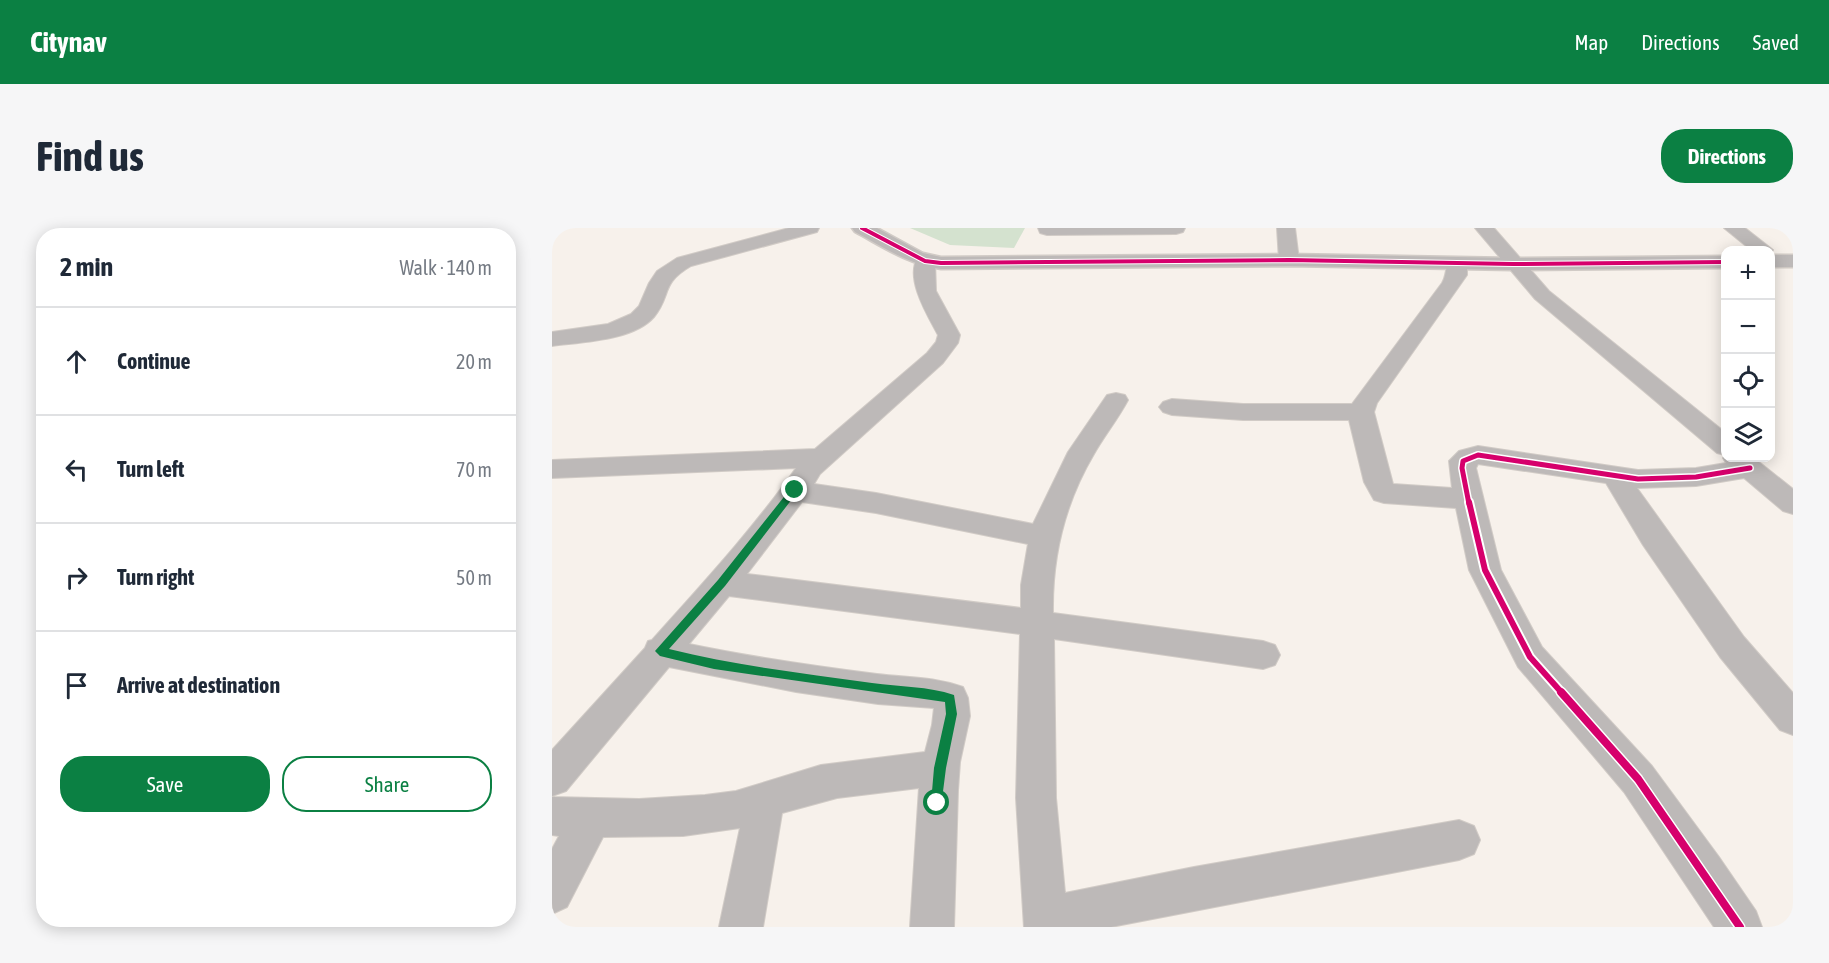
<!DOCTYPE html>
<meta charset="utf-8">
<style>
body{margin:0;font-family:"Asap Condensed",sans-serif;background:#f6f6f7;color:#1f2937}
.controls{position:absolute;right:18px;top:18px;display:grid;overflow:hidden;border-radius:12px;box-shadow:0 3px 15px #0003}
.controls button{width:54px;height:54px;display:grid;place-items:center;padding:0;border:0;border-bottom:2px solid #e0e1e3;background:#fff;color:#1f2937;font:30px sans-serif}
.stop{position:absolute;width:18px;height:18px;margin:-14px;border:4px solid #0b8043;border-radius:50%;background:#fff}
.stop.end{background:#0b8043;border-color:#fff;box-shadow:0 2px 6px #0008}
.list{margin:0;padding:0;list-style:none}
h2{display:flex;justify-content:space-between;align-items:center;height:78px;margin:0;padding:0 24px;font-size:26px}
h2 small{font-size:20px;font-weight:400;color:#747a83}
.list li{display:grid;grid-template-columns:39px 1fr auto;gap:18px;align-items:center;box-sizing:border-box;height:108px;padding:0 24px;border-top:2px solid #e0e1e3}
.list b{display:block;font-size:22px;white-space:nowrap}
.list em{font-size:20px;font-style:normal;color:#747a83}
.actions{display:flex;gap:12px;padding:18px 24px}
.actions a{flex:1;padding:14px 0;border:2px solid #0b8043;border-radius:24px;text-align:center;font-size:21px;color:#0b8043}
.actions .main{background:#0b8043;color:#fff}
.icon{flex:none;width:33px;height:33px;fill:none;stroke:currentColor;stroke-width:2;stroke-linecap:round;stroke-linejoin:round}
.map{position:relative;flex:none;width:1241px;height:699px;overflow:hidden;border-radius:24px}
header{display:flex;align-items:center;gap:36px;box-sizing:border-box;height:84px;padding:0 30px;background:#0b8043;color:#fff}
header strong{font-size:28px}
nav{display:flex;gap:33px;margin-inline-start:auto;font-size:21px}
.intro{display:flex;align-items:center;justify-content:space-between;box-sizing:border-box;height:144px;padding:0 36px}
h1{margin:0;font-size:42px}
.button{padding:15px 27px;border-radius:24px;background:#0b8043;color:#fff;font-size:21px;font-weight:700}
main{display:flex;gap:36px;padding:0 36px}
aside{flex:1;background:#fff;border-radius:24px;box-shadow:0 3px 15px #0003}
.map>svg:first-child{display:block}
.green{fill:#d4e2cf}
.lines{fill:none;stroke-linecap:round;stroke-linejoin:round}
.minor-casing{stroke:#d1cbc6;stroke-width:2}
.tertiary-casing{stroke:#d1cbc6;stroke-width:3}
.minor{fill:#bdb9b8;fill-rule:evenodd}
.tertiary{fill:#bdb9b8;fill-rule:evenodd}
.cycleway-far3-casing{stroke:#fff;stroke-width:6}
.cycleway-far2-casing{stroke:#fff;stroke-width:8}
.cycleway-far1-casing{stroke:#fff;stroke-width:10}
.cycleway-casing{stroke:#fff;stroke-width:11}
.cycleway-far3{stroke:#d6006c;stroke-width:4}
.cycleway-far2{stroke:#d6006c;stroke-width:5}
.cycleway-far1{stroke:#d6006c;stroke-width:6}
.cycleway{stroke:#d6006c;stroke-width:8}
.route{fill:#0b8043}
</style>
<header>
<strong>Citynav</strong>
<nav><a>Map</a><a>Directions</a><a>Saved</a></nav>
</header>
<div class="intro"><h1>Find us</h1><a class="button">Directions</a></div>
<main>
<aside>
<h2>2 min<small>Walk · 140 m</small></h2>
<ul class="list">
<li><svg class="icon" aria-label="ahead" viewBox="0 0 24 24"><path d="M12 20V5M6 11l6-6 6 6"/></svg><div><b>Continue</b></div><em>20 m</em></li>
<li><svg class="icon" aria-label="left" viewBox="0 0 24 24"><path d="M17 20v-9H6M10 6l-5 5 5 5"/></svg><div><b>Turn left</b></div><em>70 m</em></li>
<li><svg class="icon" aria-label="right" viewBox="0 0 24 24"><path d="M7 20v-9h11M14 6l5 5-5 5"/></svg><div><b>Turn right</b></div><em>50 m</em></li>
<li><svg class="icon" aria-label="arrive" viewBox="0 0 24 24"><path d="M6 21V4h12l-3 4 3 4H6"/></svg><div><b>Arrive at destination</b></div></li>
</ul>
<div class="actions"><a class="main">Save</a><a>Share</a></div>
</aside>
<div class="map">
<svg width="1241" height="699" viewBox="0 0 1241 699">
<rect width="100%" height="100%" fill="#f7f1eb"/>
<path class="green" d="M358,0H473L462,20L398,17Z"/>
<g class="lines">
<defs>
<path id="minor" d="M237,0H267L265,4L139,38C108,56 120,67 102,89C81,113 29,114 0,118V104L56,96L79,86L87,78L97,55L105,43L125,30Z
M486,0H633L631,4L624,6L495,7L488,5Z
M725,0H743L747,32L744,36H730L727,32Z
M923,0H942L997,63L1174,205V230H1202L1241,261V286L1231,283L1192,250L1144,258L1085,260L1192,409L1241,465V507L1228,502L1168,429L1091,317L1054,255L926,236L924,240L949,342L990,419L1100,538L1167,629L1204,683L1210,699H1162L1072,564L966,439L917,342L904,280L832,275L822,272L812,254L797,192H691L620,187L611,184L607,179L611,174L620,171L691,176H800L890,55C895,47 893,38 898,31H912L915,35V47L825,175L822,184L841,256L900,260L897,233L907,223L926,218L1086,242L1144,240L1174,235L1171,230L1173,227L1165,225L983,71Z
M1172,0H1193L1221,22L1218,25V22H1199Z
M373,27L380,29L383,33L384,63L408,107L406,115L391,135L268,246L262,256L324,265L481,296L516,224L555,167L564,165L573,167L576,172C566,191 552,208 542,226C513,275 500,328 501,385L711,413L723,417L728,427L723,437L711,441L502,411L504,570L513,665L642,639L907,592L922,598L928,612L922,626L907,632L559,699H472L464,570L468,406L177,368L137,416C199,429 262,438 325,446C356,450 380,448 411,459L416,470L418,488L408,534L406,562L402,699H358L367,560L285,570L230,585L211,699H167L188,600L131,608L51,609L15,679L0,686V621L7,608L0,607V569L87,571L153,567L184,563L269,537L373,524L380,497L382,480L326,476L244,464L117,439L14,563L0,568V522L93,420L96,413L100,412C150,356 201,301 244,240L0,250V232L263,221L375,125L384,114L386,107C376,88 352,50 366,29ZM250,274L324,285L476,316L469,357V380L195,346Z"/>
<path id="tertiary" d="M300,0H325L371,25L389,29L737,26L961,30L1174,28V40L961,42L737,38L389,41C357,37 331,19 303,4Z
M1218,27H1241V39H1218Z"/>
</defs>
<use href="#minor" class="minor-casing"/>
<use href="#tertiary" class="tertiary-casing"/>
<use href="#minor" class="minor"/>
<use href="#tertiary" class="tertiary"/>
<defs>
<path id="cycleway-far3" d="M310,0L373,33L389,35L737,32L961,36L1174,34"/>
<path id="cycleway-far2" d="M917,276L910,240L911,233L926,227L1086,251L1144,249L1198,240"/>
<path id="cycleway-far1" d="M917,274L933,342L978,429L1010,465"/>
<path id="cycleway" d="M1009,464L1086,551L1188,699"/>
</defs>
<use href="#cycleway-far3" class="cycleway-far3-casing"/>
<use href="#cycleway-far2" class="cycleway-far2-casing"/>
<use href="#cycleway-far1" class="cycleway-far1-casing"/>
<use href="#cycleway" class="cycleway-casing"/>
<use href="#cycleway-far3" class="cycleway-far3"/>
<use href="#cycleway-far2" class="cycleway-far2"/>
<use href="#cycleway-far1" class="cycleway-far1"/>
<use href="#cycleway" class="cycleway"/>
</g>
<path class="route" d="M239,260L247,262L173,358L117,421C184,438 252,445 320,455C348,459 376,458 402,467L405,486L394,540L389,579H380L379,575L382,540L394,486L393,474L162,441L108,428L103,423L166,352Z"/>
</svg>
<div class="controls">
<button>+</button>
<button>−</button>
<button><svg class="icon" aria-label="locate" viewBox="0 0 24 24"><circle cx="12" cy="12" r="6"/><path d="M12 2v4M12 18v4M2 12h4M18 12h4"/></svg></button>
<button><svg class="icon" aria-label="layers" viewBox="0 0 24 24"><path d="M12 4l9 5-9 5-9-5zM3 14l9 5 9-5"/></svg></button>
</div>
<div class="stop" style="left:385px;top:575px"></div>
<div class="stop end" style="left:243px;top:262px"></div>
</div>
</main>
